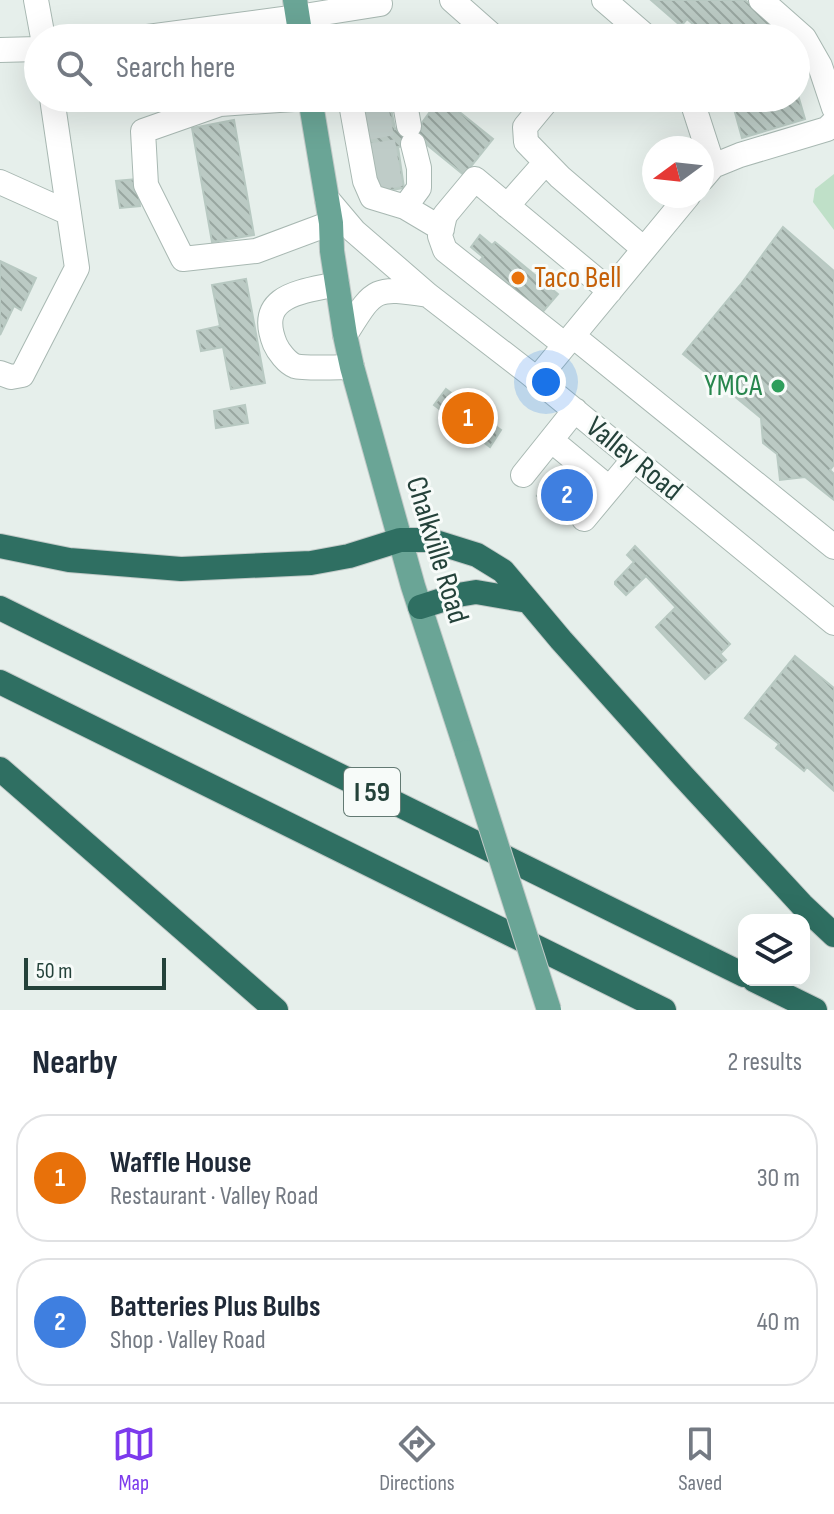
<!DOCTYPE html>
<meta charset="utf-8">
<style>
body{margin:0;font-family:"Sofia Sans Condensed",sans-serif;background:#f2f2f3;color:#1f2937}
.controls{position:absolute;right:24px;bottom:24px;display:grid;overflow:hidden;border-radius:16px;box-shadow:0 8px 32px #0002}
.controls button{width:72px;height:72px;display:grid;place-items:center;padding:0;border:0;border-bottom:2px solid #e0e1e3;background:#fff;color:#1f2937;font:40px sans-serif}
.compass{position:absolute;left:642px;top:136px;width:72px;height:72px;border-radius:50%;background:#fff;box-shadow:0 8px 32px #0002;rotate:255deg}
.scale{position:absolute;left:24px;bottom:20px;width:142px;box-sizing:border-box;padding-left:8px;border:4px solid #24423a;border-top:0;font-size:22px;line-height:28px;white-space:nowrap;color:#24423a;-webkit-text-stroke:6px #f7fbf9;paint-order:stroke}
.you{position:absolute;left:546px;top:382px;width:28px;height:28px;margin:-20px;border:6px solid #fff;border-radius:50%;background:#1a73e8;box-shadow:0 0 0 12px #1a73e833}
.badge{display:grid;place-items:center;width:52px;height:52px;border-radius:50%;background:#7c3aed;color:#fff;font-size:26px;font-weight:700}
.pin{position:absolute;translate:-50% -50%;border:4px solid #fff;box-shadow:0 2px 8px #0006}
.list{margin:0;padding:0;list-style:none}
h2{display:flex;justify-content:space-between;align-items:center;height:104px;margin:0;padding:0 32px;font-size:34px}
h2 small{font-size:26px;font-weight:400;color:#747a83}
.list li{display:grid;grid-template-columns:52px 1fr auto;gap:24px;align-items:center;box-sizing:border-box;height:128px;margin:0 16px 16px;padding:0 16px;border:2px solid #e0e1e3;border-radius:32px}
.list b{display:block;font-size:30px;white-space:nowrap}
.list p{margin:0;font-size:26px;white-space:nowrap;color:#747a83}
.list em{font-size:26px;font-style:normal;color:#747a83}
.icon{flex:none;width:44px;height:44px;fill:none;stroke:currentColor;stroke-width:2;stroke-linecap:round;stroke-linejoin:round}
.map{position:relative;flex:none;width:834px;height:1010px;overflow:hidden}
.search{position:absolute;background:#fff;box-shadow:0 8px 32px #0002;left:24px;right:24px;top:24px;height:88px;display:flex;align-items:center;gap:20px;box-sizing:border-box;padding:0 28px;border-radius:44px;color:#747a83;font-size:30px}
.sheet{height:392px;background:#fff}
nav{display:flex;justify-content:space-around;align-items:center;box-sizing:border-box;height:112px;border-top:2px solid #e0e1e3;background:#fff;font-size:22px;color:#747a83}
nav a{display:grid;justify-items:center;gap:4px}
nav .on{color:#7c3aed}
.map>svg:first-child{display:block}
.pitch{fill:#bfe0c8}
.building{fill:url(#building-back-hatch);stroke:#b8c9c2;stroke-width:2}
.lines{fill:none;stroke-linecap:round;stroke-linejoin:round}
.minor-tunnel{stroke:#bfccc8;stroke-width:24;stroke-dasharray:24 12;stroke-linecap:butt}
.minor-casing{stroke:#a8b8b2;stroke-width:26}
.major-casing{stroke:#c2cac8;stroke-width:26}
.highway-casing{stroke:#c2cac8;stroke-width:26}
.minor{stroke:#fff;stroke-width:24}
.major{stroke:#6aa596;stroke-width:24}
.highway{stroke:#2f6f62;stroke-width:24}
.major-bridge-casing{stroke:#c2cac8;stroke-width:26;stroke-linecap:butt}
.major-bridge{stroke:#6aa596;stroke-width:24}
.food-dot{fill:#e8710a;stroke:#f7fbf9;stroke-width:3}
.leisure-dot{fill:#2e9e5b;stroke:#f7fbf9;stroke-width:3}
.labels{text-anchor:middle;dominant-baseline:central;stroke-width:6;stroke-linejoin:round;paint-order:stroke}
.shield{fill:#f7fbf9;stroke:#637a73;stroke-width:2}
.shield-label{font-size:28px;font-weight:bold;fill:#24423a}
.food-label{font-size:30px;fill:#c56008;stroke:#f7fbf9;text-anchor:start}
.leisure-label{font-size:30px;fill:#27864d;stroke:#f7fbf9;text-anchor:end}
.street-label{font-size:30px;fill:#24423a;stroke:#f7fbf9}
</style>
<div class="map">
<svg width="834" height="1010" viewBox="0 0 834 1010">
<defs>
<pattern id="building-back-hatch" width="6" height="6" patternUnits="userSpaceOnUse" patternTransform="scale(2)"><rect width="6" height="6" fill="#bbcac4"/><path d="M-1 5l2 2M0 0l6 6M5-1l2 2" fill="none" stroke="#98a6a0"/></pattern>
</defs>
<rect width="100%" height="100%" fill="#e6efeb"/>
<path class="pitch" d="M834,174V230L813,202L815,189Z"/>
<path class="building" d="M651,0H745L784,32L785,38H709L687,19L681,26Z
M796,88L805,119L742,138L731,98H796Z
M363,98H389L395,129L421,124L440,98H442L493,139L464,175L427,145L426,142L398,147L404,188L379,192Z
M234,120L254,235L212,242L192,128Z
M137,179L140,206L120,208L116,181Z
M783,227L834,271V465L830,470L834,474V500L805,477L780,480L777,454L763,443L761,418L683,354L741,284Z
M480,235L492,245L495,242L558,294L540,315L478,263L483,257L471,247Z
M0,261L36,278L21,310L14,306L0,335Z
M246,279L265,383L231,389L223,347L201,351L197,331L220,326L212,285Z
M446,389L501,430L490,447L434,405Z
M245,405L248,423L216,428L214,411Z
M562,467L594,494L569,523L537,496Z
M635,546L730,644L720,654L646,576L626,595L615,584V582L634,562L627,555Z
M676,607L726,660L705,679L656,627Z
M795,656L834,688V791L807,767L804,771L776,748L779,744L745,718Z"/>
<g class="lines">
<path class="minor-tunnel" d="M364,105L390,101
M368,128L394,123
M373,155L398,151
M377,178L402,174"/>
<defs>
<path id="minor" d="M36,0L43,38
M452,0L495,38
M604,0L648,38
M761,0L804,38L820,66L834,108
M140,38L298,17L380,4
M0,50L38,49
M309,98L220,104L143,131L146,185L183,259L256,251L331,223
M350,98L365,181L372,197L405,207L442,229
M404,98L409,126
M549,98L525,127L526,142L560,177L644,249
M691,98L713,166L702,179
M713,166L740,155L827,129L834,122
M0,182L69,213
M327,199L354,231L428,295L529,373L834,623
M507,206L545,163
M405,207L419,188V168L413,144
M337,284C303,292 255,294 275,344C278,351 287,363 295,366C305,369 340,367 352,367
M345,335C374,289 373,286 428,295
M573,336L834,547
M565,345L445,250L440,236L445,215L475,179L610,291
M0,373L11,377L22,375L77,268L52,98
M537,379L688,196
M551,440L609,488
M523,475L575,410
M584,519L634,459"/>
<path id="major" d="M295,0L301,38
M310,98L331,223L332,251L345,335L352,367L413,586L467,752"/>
<path id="highway" d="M0,546L69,560L181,569L311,563L349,556L400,540H429L477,555L503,571L561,640L682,775L802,905L834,935
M420,607L458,595L476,592L528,601
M0,608L744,975
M0,682L664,1010
M0,769L276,1010
M754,980L815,1010"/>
</defs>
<use href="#minor" class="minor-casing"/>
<use href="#major" class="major-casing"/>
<use href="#highway" class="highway-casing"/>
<use href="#minor" class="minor"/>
<use href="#major" class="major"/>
<use href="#highway" class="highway"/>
<defs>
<path id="major-bridge" d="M467,752L549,1010"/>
</defs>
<use href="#major-bridge" class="major-bridge-casing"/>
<use href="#major-bridge" class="major-bridge"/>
</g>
<circle class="food-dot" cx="518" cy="278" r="8"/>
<circle class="leisure-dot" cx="778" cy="386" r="8"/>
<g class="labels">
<rect class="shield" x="344" y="768" width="56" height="48" rx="6"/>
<g class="shield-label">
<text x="372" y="792">I 59</text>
</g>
<g class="food-label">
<text x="534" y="278">Taco Bell</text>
</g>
<g class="leisure-label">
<text x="762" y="386">YMCA</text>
</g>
<g class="street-label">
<text transform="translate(634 459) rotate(39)">Valley Road</text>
<text transform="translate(437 550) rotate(73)">Chalkville Road</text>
</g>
</g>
</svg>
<div class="controls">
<button><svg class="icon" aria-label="layers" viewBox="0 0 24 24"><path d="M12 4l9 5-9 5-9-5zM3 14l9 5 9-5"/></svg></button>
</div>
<svg class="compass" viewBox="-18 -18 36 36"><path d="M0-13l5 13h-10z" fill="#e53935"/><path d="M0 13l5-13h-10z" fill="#747a83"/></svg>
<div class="scale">50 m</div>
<div class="you"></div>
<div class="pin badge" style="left:468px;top:418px;background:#e8710a">1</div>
<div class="pin badge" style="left:567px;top:495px;background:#3f7fe0">2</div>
<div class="search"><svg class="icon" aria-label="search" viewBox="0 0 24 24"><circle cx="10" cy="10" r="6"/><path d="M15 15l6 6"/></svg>Search here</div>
</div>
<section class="sheet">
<h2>Nearby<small>2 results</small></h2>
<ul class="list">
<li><span class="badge" style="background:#e8710a">1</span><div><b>Waffle House</b><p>Restaurant · Valley Road</p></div><em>30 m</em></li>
<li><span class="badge" style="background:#3f7fe0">2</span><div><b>Batteries Plus Bulbs</b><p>Shop · Valley Road</p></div><em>40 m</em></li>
</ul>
</section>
<nav>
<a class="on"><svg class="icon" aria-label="map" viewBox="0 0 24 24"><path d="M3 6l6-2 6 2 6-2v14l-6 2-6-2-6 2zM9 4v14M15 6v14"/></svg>Map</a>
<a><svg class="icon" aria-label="directions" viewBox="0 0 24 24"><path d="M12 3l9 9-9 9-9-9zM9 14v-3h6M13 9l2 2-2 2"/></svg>Directions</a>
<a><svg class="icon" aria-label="saved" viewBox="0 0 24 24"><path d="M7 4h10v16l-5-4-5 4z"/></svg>Saved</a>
</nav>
